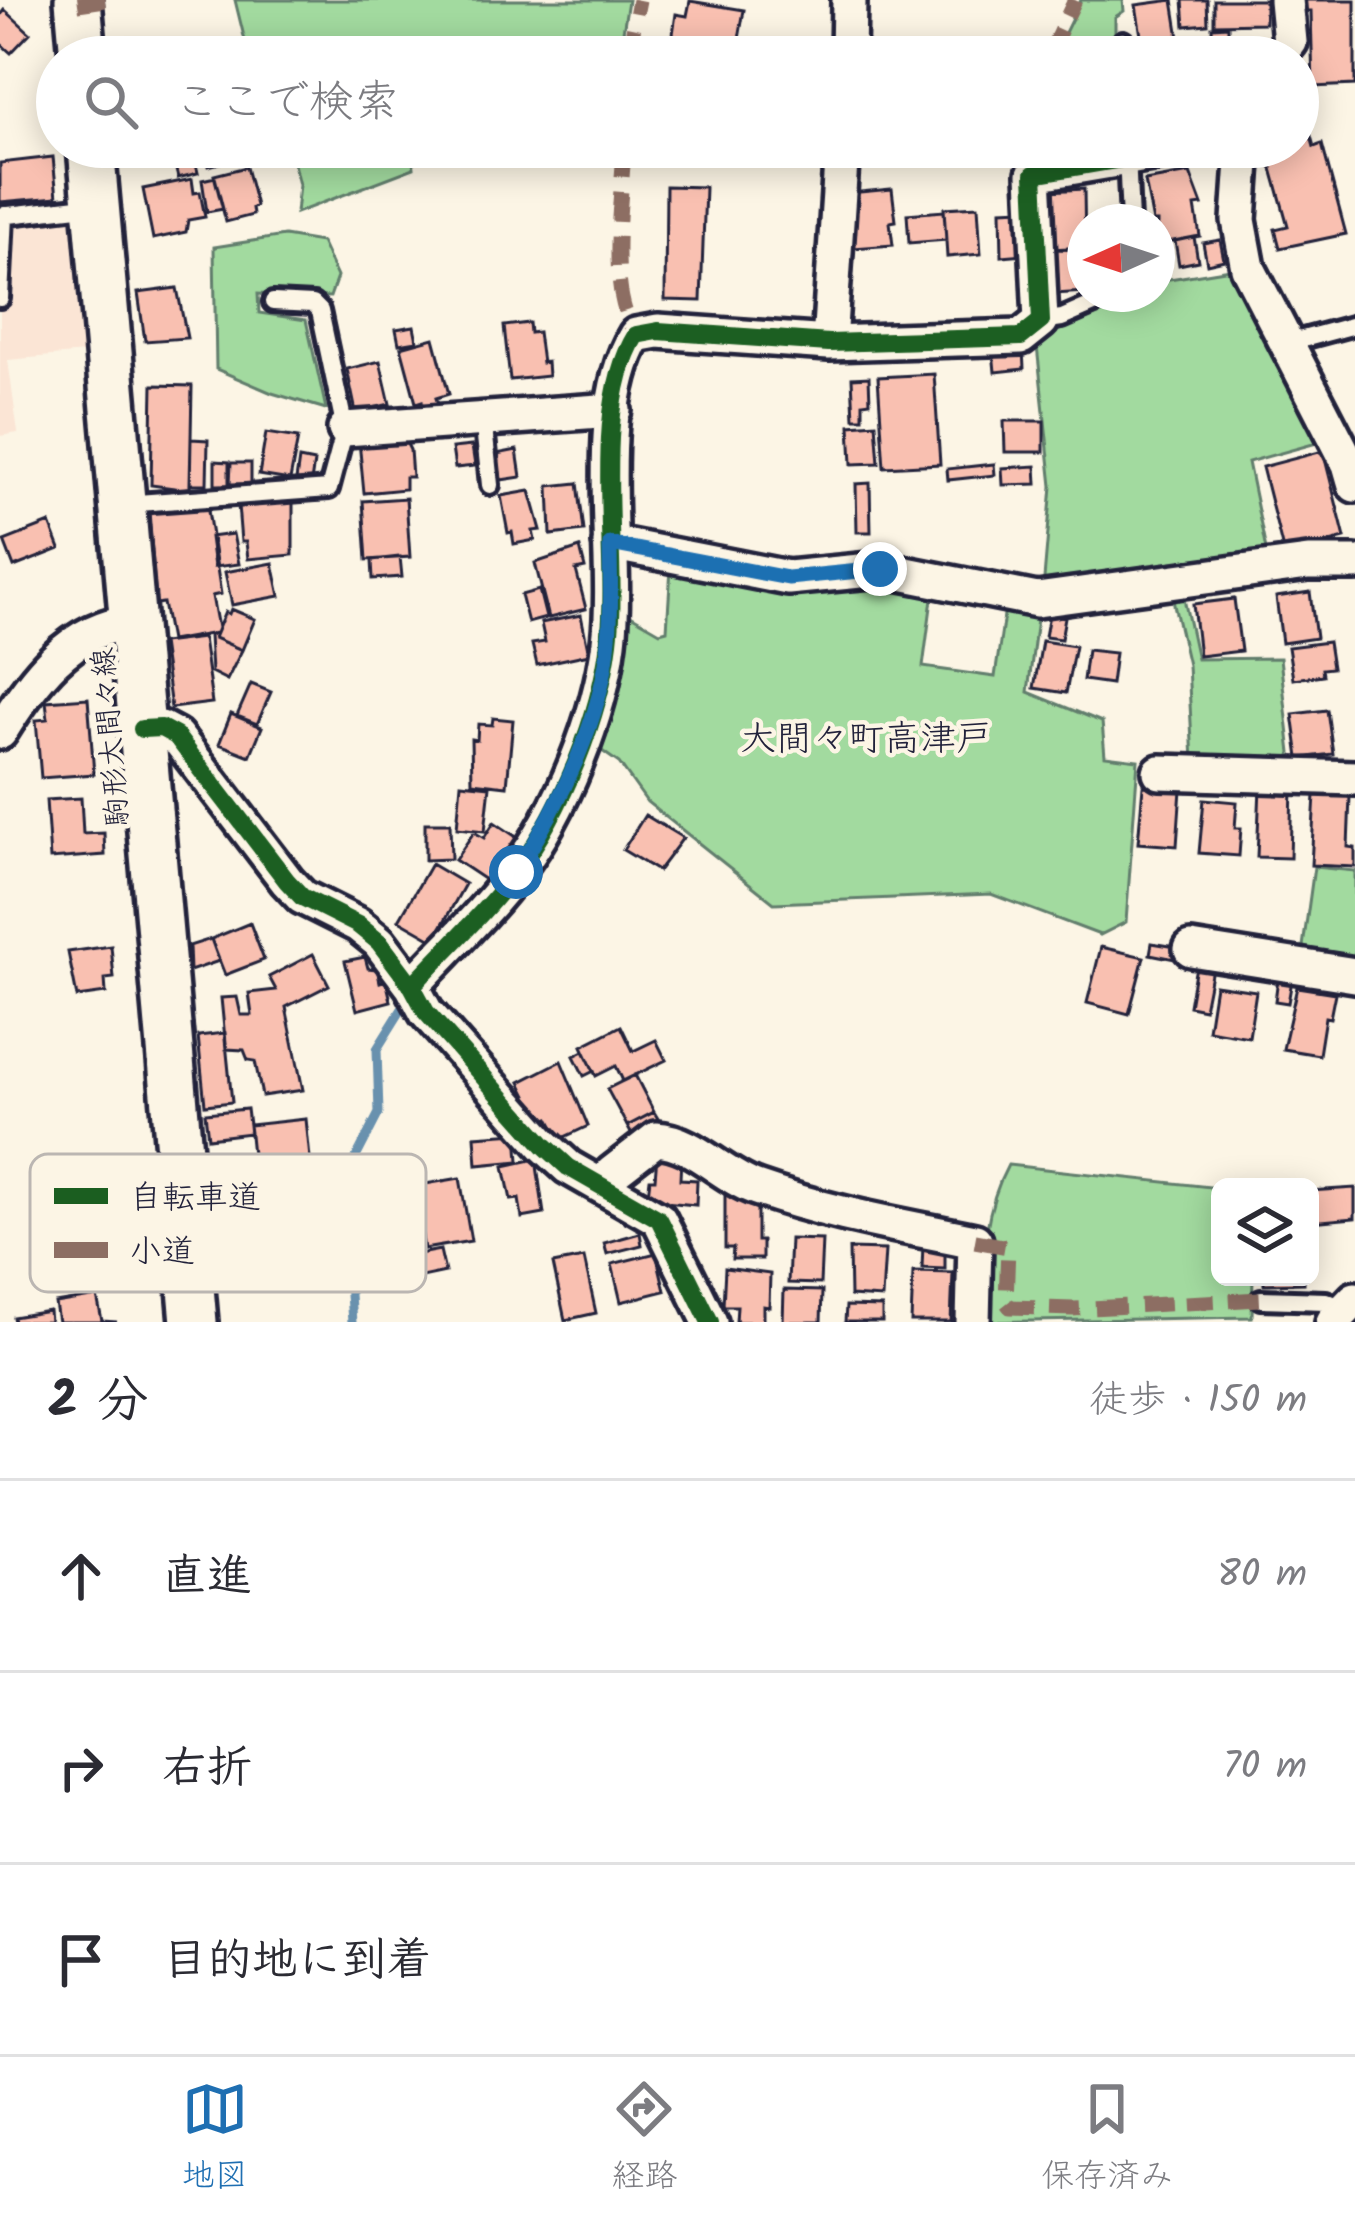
<!DOCTYPE html>
<html lang="ja">
<meta charset="utf-8">
<style>
body{margin:0;font-family:Kalam,"Klee One",sans-serif;background:#f2f2f3;color:#2b2b33}
.controls{position:absolute;right:36px;bottom:36px;display:grid;overflow:hidden;border-radius:18px;box-shadow:0 6px 30px #0003}
.controls button{width:108px;height:108px;display:grid;place-items:center;padding:0;border:0;border-bottom:3px solid #e1e1e2;background:#fff;color:#2b2b33;font:60px sans-serif}
.compass{position:absolute;left:1067px;top:204px;width:108px;height:108px;border-radius:50%;background:#fff;box-shadow:0 6px 30px #0003;rotate:267deg}
.stop{position:absolute;width:36px;height:36px;margin:-27px;border:9px solid #1f6fb2;border-radius:50%;background:#fff}
.stop.end{background:#1f6fb2;border-color:#fff;box-shadow:0 3px 12px #0008}
.list{margin:0;padding:0;list-style:none}
h2{display:flex;justify-content:space-between;align-items:center;height:156px;margin:0;padding:0 48px;font-size:51px}
h2 small{font-size:39px;font-weight:400;color:#7c7c81}
.list li{display:grid;grid-template-columns:78px 1fr auto;gap:36px;align-items:center;box-sizing:border-box;height:192px;padding:0 48px;border-top:3px solid #e1e1e2}
.list b{display:block;font-size:45px;white-space:nowrap}
.list em{font-size:39px;font-style:normal;color:#7c7c81}
.icon{flex:none;width:66px;height:66px;fill:none;stroke:currentColor;stroke-width:2;stroke-linecap:round;stroke-linejoin:round}
.map{position:relative;flex:none;width:1355px;height:1322px;overflow:hidden}
.search{position:absolute;background:#fff;box-shadow:0 6px 30px #0003;left:36px;right:36px;top:36px;height:132px;display:flex;align-items:center;gap:30px;box-sizing:border-box;padding:0 42px;border-radius:66px;color:#7c7c81;font-size:45px}
.sheet{height:732px;background:#fff}
nav{display:flex;justify-content:space-around;align-items:center;box-sizing:border-box;height:168px;border-top:3px solid #e1e1e2;background:#fff;font-size:33px;color:#7c7c81}
nav a{display:grid;justify-items:center;gap:6px}
nav .on{color:#1f6fb2}
.map>svg:first-child{display:block}
.built{fill:#fbe5d5}
.green{fill:#a2da9f;stroke:#627e6d;stroke-width:3}
.lines{fill:none;stroke-linecap:round;stroke-linejoin:round}
.stream{stroke:#6991ae;stroke-width:9}
.building{fill:#f9c0b1;stroke:#22223b;stroke-width:3}
.service-casing{stroke:#22223b;stroke-width:26}
.minor-casing{stroke:#22223b;stroke-width:42}
.secondary-casing{stroke:#22223b;stroke-width:54}
.service{stroke:#fcf5e5;stroke-width:16}
.minor{stroke:#fcf5e5;stroke-width:33}
.secondary{stroke:#fcf5e5;stroke-width:45}
.quiet{stroke:#8d6e63;stroke-width:15;stroke-dasharray:30 15;stroke-linecap:butt}
.cycleway-casing{stroke:#fcf5e5;stroke-width:26}
.cycleway{stroke:#1b5e20;stroke-width:18}
.route{stroke:#1f6fb2;stroke-width:15}
.labels{text-anchor:middle;dominant-baseline:central;stroke-width:9;stroke-linejoin:round;paint-order:stroke}
.street-label{font-size:30px;fill:#22223b;stroke:#fcf5e5}
.quarter-label{font-size:36px;fill:#22223b;stroke:#fcf5e5}
.key{fill:#fcf5e5;stroke:#bbb6b2;stroke-width:3}
.key-label{font-size:33px;fill:#22223b}
</style>
<div class="map">
<svg width="1355" height="1322" viewBox="0 0 1355 1322">
<rect width="100%" height="100%" fill="#fcf5e5"/>
<filter id="ink" filterUnits="userSpaceOnUse"><feTurbulence type="fractalNoise" baseFrequency=".00833" numOctaves="2"/><feDisplacementMap in="SourceGraphic" scale="24" xChannelSelector="R" yChannelSelector="G"/><feConvolveMatrix kernelMatrix="1 2 1 2 8 2 1 2 1" color-interpolation-filters="sRGB"/></filter>
<g filter="url(#ink)">
<path class="built" d="M70,199L84,353L8,360L18,433L0,436V204Z"/>
<path class="green" d="M235,0H628L619,57H532L512,37L502,57H249Z
M1081,0H1123L1124,11L1115,17V57H1053Z
M290,147H412L414,168L296,213L299,185Z
M284,236L321,242L337,277L330,297L258,294L259,313L306,320L326,409L272,393L216,369L214,247Z
M1231,269L1324,441L1248,462L1268,560L1043,590L1052,486L1037,346L1052,333L1108,311L1134,294H1157V281Z
M671,568L835,591L841,583L876,576L933,591L923,667L995,677L1006,601L1038,610L1028,692L1102,722L1105,756L1138,760L1126,922L1100,935L991,894L774,903L647,802L619,763L595,746L622,610L660,632L667,630Z
M1183,594L1197,659L1280,658L1292,762L1193,761L1188,665L1172,596Z
M1314,867L1355,871V963L1302,954Z
M1008,1165L1220,1188V1277H1253L1252,1317L981,1322C983,1266 981,1215 1008,1165Z"/>
<g class="lines">
<path class="stream" d="M352,1322L343,1199L347,1175L379,1113L377,1049L405,1004"/>
</g>
<path class="building" d="M1173,0L1179,38L1173,39L1174,49L1144,54L1136,5Z
M1183,0H1207L1208,24L1185,26Z
M1214,0H1265V23L1214,24Z
M1299,0H1355V85L1313,87L1311,11H1299Z
M690,1L744,10L736,56L684,57L686,50L671,47L676,14L687,16Z
M5,10L30,33L11,53L0,43V16Z
M1228,26V52H1213L1212,27Z
M1309,129L1314,147L1322,144L1346,234L1280,248L1275,229L1288,226L1266,147H1298V132Z
M192,147L198,173L178,178L171,149Z
M204,147H238L241,157L209,166Z
M53,157L57,197L0,202V163Z
M246,167L256,206L252,208L253,215L226,222L214,175Z
M1190,173L1202,205L1195,206L1200,236L1157,244V222H1153L1145,181Z
M215,177L223,209L207,212L202,180Z
M192,179L194,193L200,192L205,217L188,220L186,232L153,239L143,189Z
M666,186L705,187L701,301L665,300Z
M892,189L896,221L890,222L893,245L853,248L849,193Z
M1084,189L1085,250L1052,249L1049,191Z
M978,206L981,254L947,257L944,208Z
M1023,209L1025,254L1002,256L1001,210Z
M944,211L946,240L909,243L907,214Z
M1194,237L1198,261L1179,265L1175,241Z
M1220,240L1224,260L1207,264L1203,243Z
M1069,248L1085,250V292L1055,294L1052,249Z
M177,288L187,338L145,341L138,293Z
M529,323L530,333L538,332L542,363L547,362L548,376L510,380L504,326Z
M414,326L417,341L399,344L396,329Z
M434,338L449,394L436,398L438,404L423,408L422,401L416,403L401,347Z
M1023,349L1024,369L995,372L993,351Z
M380,361L390,404L356,412L347,369Z
M934,374L940,464L884,467L878,377Z
M869,377L870,402L863,403V418H854L852,378Z
M153,385L192,386L190,490L151,485Z
M1004,421H1044V452H1005Z
M876,423L879,463L852,464L850,425Z
M266,433L298,438L290,480L259,475Z
M191,439L208,440L207,484H190Z
M405,440L410,450L412,477H405V489L364,493L359,441Z
M472,446L475,466L455,468L452,448Z
M517,450L521,477L501,480L497,454Z
M1323,451L1345,538L1284,554L1262,467Z
M299,459L314,462L311,482L296,480Z
M215,461L229,462V485H215Z
M231,463H251V484H230Z
M994,464L995,475L948,480L947,469Z
M1036,466L1037,484L1003,485L1002,468Z
M578,483L584,531L551,535L549,486Z
M870,483L871,532H857L856,484Z
M530,491L541,530L533,531L535,540L514,544L512,532L508,533L501,496Z
M406,498L410,557L367,560L363,501Z
M293,501V555L248,559L246,542H241L238,505Z
M207,504L221,594L212,596L218,628L216,633L170,641L163,603L156,604L149,511Z
M50,523L60,549L14,567L4,541Z
M233,534L239,564L214,567L210,537Z
M580,548L585,568L576,570L586,609L549,618L535,563Z
M400,557L402,577L373,579L372,560Z
M273,563L280,596L232,605L225,572Z
M539,590L546,618L528,623L521,595Z
M1310,592L1316,638L1282,643L1276,597Z
M1234,599L1241,651L1199,656L1193,604Z
M231,609L255,619L242,650L214,638L225,612L229,614Z
M1049,614L1065,617L1061,639L1045,637Z
M581,615L589,654L537,665L532,644L545,642L541,623Z
M216,633L214,638L242,650L227,680L211,672L209,635Z
M203,638L212,703L171,708L162,643Z
M1042,641L1075,646L1066,693L1034,688Z
M1328,642L1332,668L1322,669L1323,675L1293,679L1288,647Z
M1087,650L1115,653L1111,684L1083,680Z
M251,684L271,692L257,724L237,716Z
M88,698L94,774L41,778L36,720L48,719L46,701Z
M1327,710L1333,754L1299,758L1293,714Z
M231,714L262,727L250,756L219,744Z
M493,718L513,720L507,786L472,782L471,739L477,740L478,724L492,725Z
M461,783L490,786L485,831L457,828Z
M1143,786L1181,789L1177,846L1138,843Z
M1260,787L1292,788L1290,858L1257,857Z
M1315,795L1350,796L1348,847L1355,848V867L1311,865Z
M81,798L83,834L104,833L105,855L50,859L46,800Z
M1204,799L1237,802L1235,828H1241L1239,856L1199,853Z
M645,815L683,838L658,871L623,850Z
M494,822L521,840L491,884L455,860L474,832L484,838Z
M425,823H450L451,859L425,860Z
M431,864L465,884L434,940L399,920Z
M250,923L264,960L225,975L211,939Z
M211,939L219,961L190,971L189,946Z
M1152,943L1182,948L1180,960L1150,954Z
M111,946L114,978L105,979L106,993L77,997L68,952Z
M1101,947L1144,957L1129,1014L1087,1003Z
M313,954L329,985L286,1007L303,1090L262,1096L255,1061L248,1060L244,1050L226,1049L221,998L237,997L241,1015H252L249,993L276,990L269,977Z
M365,957L368,968L377,969L380,982L386,980L391,1001L357,1010L345,961Z
M1196,966L1212,968L1204,1009L1189,1006Z
M1278,978L1292,980L1288,1003L1275,1001Z
M1215,985L1256,991L1249,1037L1208,1030Z
M1297,987L1335,993L1330,1018L1325,1017L1319,1055L1283,1049Z
M621,1026L633,1051L656,1040L666,1060L623,1081L616,1066L596,1076L582,1046Z
M225,1033L232,1102L205,1105L198,1036Z
M584,1051L594,1071L584,1076L574,1056Z
M561,1061L588,1126L560,1139L549,1118L540,1122L520,1082Z
M635,1075L654,1112L627,1126L607,1089Z
M247,1109L250,1133L208,1138L205,1113Z
M654,1112L660,1122L636,1142L627,1126Z
M306,1119L317,1228L260,1234L249,1125Z
M517,1133L519,1161L477,1165L475,1136Z
M657,1155L681,1157L680,1179L697,1180L696,1205L654,1201V1196L648,1195L650,1179H655Z
M536,1159L544,1214L522,1218L519,1199L511,1200L504,1166Z
M460,1178L471,1241L424,1249L414,1186Z
M1355,1188V1218L1310,1222V1191Z
M725,1189L757,1203V1241H762V1259H732L733,1248H725Z
M640,1233L642,1245L607,1254L604,1243Z
M790,1239L822,1240L820,1284L788,1283Z
M923,1245L945,1246V1269L922,1268Z
M849,1249L885,1250L882,1298L850,1296Z
M440,1250L445,1272L403,1281L398,1258Z
M656,1253L665,1291L621,1302L612,1264Z
M584,1258L596,1313L565,1320L553,1264Z
M725,1268L770,1274L769,1307L763,1306V1322H736L737,1306H723Z
M913,1272L953,1273L951,1322H911Z
M1264,1277H1304V1283L1264,1284Z
M784,1290L822,1291L821,1322H783Z
M97,1296L102,1321L117,1322H58L55,1303Z
M846,1306L882,1307V1322H845Z
M49,1311L50,1322H14L13,1317Z"/>
<g class="lines">
<defs>
<path id="service" d="M1123,41V57
M1127,154L1130,222
M0,216L95,205
M0,298L4,215
M1041,321L1062,318L1117,294
M1284,344L1355,325
M483,417L490,485
M124,504L329,489L345,429L320,311L313,304L273,302
M1261,1299L1326,1301L1345,1309"/>
<path id="minor" d="M848,57L849,0
M1278,57L1290,42L1286,0
M1244,147L1239,220L1248,268L1349,464L1355,485
M829,343L842,147
M345,429L614,410
M610,543L788,578L881,569L1037,600L1308,563H1355
M142,729L161,728L176,736L287,881L302,897L358,925L379,942L412,986L426,1012L544,1145L568,1167L659,1219L710,1322
M0,732C31,682 70,627 132,622
M1160,772L1355,778
M1191,949L1355,975
M412,986C447,948 487,911 517,870C562,811 600,716 609,642C620,555 589,411 636,335L658,331L829,343L1021,337L1041,321L1034,174L1193,147
M606,1185L612,1173L656,1139C694,1141 720,1175 756,1188C830,1214 898,1225 975,1241L973,1322
M1333,1322L1355,1299"/>
<path id="secondary" d="M78,0L83,57
M91,147L194,1322"/>
</defs>
<use href="#service" class="service-casing"/>
<use href="#minor" class="minor-casing"/>
<use href="#secondary" class="secondary-casing"/>
<use href="#service" class="service"/>
<use href="#minor" class="minor"/>
<use href="#secondary" class="secondary"/>
<path class="quiet" d="M78,4L105,0
M628,57L639,0
M1048,57L1075,0
M624,147C622,200 606,290 636,335
M975,1241L1008,1247L1006,1302L1010,1307L1073,1309L1261,1299"/>
<defs>
<path id="cycleway" d="M142,729L161,728L176,736L287,881L302,897L358,925L379,942L412,986L426,1012L544,1145L568,1167L659,1219L710,1322
M412,986C447,948 487,911 517,870C562,811 600,716 609,642C620,555 589,411 636,335L658,331L829,343L1021,337L1041,321L1034,174L1193,147"/>
</defs>
<use href="#cycleway" class="cycleway-casing"/>
<use href="#cycleway" class="cycleway"/>
</g>
</g>
<g class="lines" filter="url(#ink)">
<path class="route" d="M516,872C559,807 603,717 609,638C612,607 610,575 610,544L788,578L880,569"/>
</g>
<g class="labels">
<g class="street-label">
<text transform="translate(112 737) rotate(-95)">駒形大間々線</text>
</g>
<g class="quarter-label">
<text x="866" y="740">大間々町高津戸</text>
</g>
</g>
<rect x="30" y="1154" width="396" height="138" rx="18" class="key"/>
<rect x="54" y="1188" width="54" height="16" fill="#1b5e20"/>
<rect x="54" y="1242" width="54" height="16" fill="#8d6e63"/>
<g class="key-label">
<text x="129" y="1208">自転車道</text>
<text x="129" y="1262">小道</text>
</g>
</svg>
<div class="controls">
<button><svg class="icon" aria-label="layers" viewBox="0 0 24 24"><path d="M12 4l9 5-9 5-9-5zM3 14l9 5 9-5"/></svg></button>
</div>
<svg class="compass" viewBox="-18 -18 36 36"><path d="M0-13l5 13h-10z" fill="#e53935"/><path d="M0 13l5-13h-10z" fill="#7c7c81"/></svg>
<div class="stop" style="left:516px;top:872px"></div>
<div class="stop end" style="left:880px;top:569px"></div>
<div class="search"><svg class="icon" aria-label="search" viewBox="0 0 24 24"><circle cx="10" cy="10" r="6"/><path d="M15 15l6 6"/></svg>ここで検索</div>
</div>
<section class="sheet">
<h2>2 分<small>徒歩 · 150 m</small></h2>
<ul class="list">
<li><svg class="icon" aria-label="ahead" viewBox="0 0 24 24"><path d="M12 20V5M6 11l6-6 6 6"/></svg><div><b>直進</b></div><em>80 m</em></li>
<li><svg class="icon" aria-label="right" viewBox="0 0 24 24"><path d="M7 20v-9h11M14 6l5 5-5 5"/></svg><div><b>右折</b></div><em>70 m</em></li>
<li><svg class="icon" aria-label="arrive" viewBox="0 0 24 24"><path d="M6 21V4h12l-3 4 3 4H6"/></svg><div><b>目的地に到着</b></div></li>
</ul>
</section>
<nav>
<a class="on"><svg class="icon" aria-label="map" viewBox="0 0 24 24"><path d="M3 6l6-2 6 2 6-2v14l-6 2-6-2-6 2zM9 4v14M15 6v14"/></svg>地図</a>
<a><svg class="icon" aria-label="directions" viewBox="0 0 24 24"><path d="M12 3l9 9-9 9-9-9zM9 14v-3h6M13 9l2 2-2 2"/></svg>経路</a>
<a><svg class="icon" aria-label="saved" viewBox="0 0 24 24"><path d="M7 4h10v16l-5-4-5 4z"/></svg>保存済み</a>
</nav>
